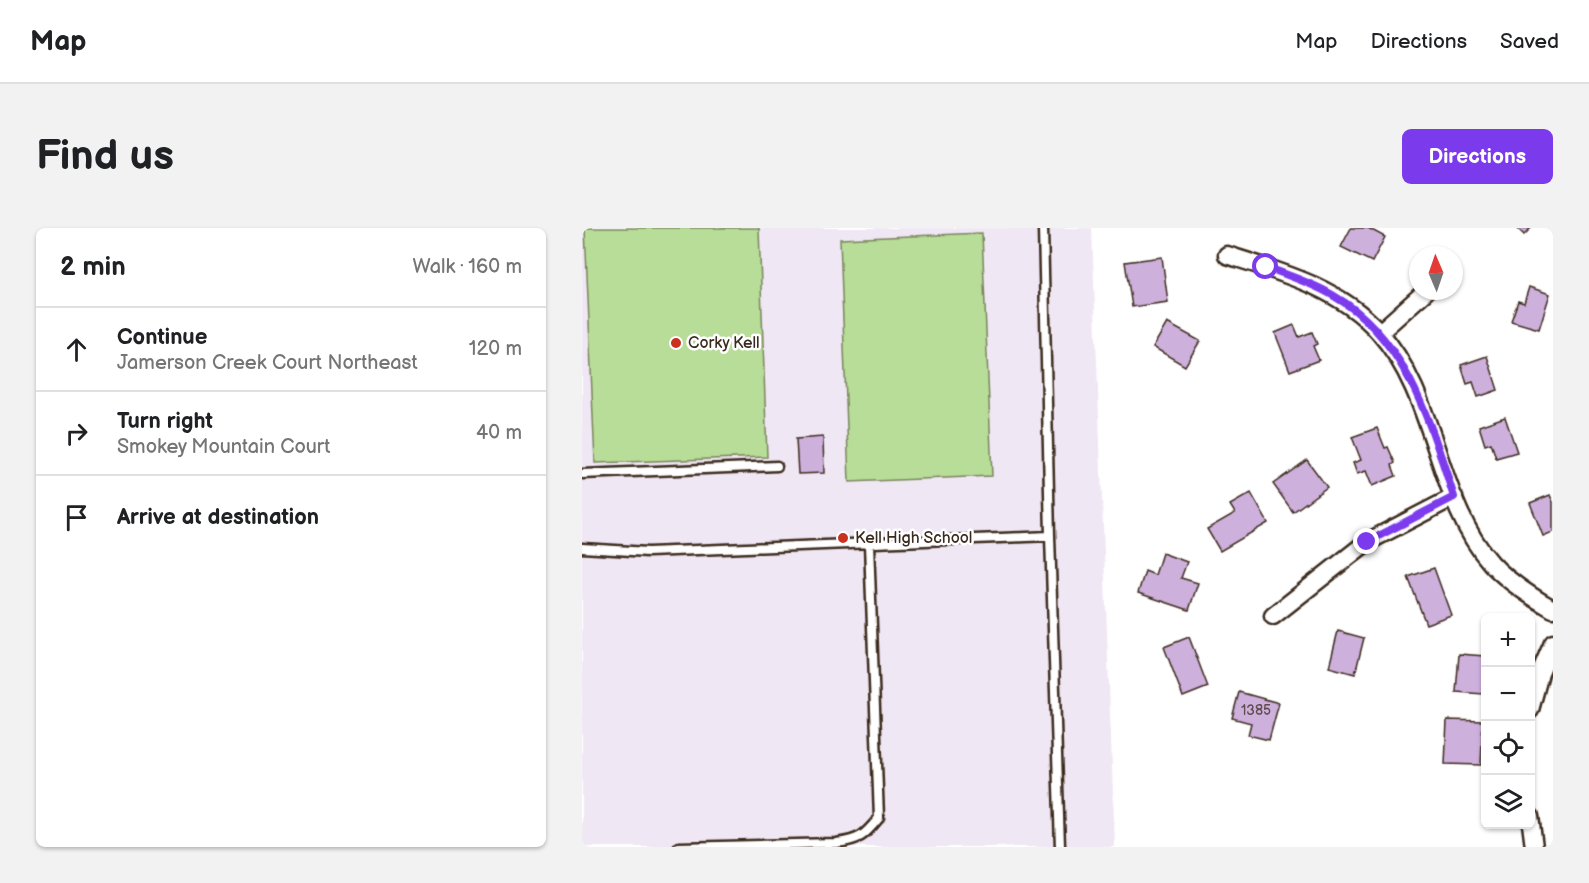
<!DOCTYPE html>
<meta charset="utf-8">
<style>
body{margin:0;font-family:"Balsamiq Sans",sans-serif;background:#f2f2f2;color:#202124}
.controls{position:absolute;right:18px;bottom:18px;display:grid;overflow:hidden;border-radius:9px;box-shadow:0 2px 4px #0004}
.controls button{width:54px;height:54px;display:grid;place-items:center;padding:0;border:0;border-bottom:2px solid #e0e0e0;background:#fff;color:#202124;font:30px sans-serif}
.compass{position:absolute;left:827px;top:18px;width:54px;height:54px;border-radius:50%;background:#fff;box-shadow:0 2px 4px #0004;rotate:358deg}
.stop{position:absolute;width:18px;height:18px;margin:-14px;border:4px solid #7c3aed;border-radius:50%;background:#fff}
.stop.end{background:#7c3aed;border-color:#fff;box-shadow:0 2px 6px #0008}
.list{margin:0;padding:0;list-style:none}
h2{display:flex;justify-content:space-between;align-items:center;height:78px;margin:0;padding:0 24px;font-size:26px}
h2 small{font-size:20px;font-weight:400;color:#757577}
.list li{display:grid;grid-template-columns:39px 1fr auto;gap:18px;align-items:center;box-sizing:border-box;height:84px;padding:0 24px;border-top:2px solid #e0e0e0}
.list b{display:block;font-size:22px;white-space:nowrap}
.list p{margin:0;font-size:20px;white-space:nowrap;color:#757577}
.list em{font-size:20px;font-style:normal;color:#757577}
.icon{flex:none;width:33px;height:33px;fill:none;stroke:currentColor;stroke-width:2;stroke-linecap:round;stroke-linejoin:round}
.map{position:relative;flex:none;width:971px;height:619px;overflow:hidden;border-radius:9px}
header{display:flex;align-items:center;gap:36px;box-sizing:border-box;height:84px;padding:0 30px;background:#fff;border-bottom:2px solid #e0e0e0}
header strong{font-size:28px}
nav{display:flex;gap:33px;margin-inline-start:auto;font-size:21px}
.intro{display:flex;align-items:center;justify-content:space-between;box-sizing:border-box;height:144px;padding:0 36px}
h1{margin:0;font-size:42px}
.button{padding:15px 27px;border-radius:9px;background:#7c3aed;color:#fff;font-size:21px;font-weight:700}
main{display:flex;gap:36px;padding:0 36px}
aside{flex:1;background:#fff;border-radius:9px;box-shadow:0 2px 4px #0004}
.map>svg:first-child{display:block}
.built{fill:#f0e7f4}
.green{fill:#b7dd98;stroke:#79845b;stroke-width:1.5}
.building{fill:#ceb0dc;stroke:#3b2a1e;stroke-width:1.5}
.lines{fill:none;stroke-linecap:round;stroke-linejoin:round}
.service-casing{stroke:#3b2a1e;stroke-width:13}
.minor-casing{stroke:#3b2a1e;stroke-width:21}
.service{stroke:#fff;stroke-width:8}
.minor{stroke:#fff;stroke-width:16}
.route{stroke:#7c3aed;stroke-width:8}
.poi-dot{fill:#c8321e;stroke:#fff;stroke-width:2}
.labels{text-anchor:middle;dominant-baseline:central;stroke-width:5;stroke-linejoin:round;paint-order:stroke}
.number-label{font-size:14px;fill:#604c4e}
.poi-label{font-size:16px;fill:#3b2a1e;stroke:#fff;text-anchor:start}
</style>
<header>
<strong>Map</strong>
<nav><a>Map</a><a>Directions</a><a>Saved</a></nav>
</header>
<div class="intro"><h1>Find us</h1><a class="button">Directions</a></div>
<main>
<aside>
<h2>2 min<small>Walk · 160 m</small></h2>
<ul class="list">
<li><svg class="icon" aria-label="ahead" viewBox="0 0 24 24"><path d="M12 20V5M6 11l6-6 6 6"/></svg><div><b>Continue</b><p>Jamerson Creek Court Northeast</p></div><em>120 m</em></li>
<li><svg class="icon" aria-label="right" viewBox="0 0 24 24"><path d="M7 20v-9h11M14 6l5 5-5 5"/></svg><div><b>Turn right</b><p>Smokey Mountain Court</p></div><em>40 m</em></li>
<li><svg class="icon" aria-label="arrive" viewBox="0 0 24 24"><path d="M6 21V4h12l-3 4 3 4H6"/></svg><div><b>Arrive at destination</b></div></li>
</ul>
</aside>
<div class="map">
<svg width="971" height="619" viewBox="0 0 971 619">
<rect width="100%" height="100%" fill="#fff"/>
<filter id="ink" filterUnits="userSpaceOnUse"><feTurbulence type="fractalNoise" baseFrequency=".0167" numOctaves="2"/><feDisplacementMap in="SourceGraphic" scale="12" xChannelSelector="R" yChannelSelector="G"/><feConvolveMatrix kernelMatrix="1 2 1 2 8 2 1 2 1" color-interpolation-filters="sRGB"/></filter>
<g filter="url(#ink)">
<path class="built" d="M0,0H510L533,619H0Z"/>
<path class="green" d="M3,0H177L185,229L13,235Z
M400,5L410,248L267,254L258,11Z"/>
<path class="building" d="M769,0H786L803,9L790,34L759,19Z
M935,0H949L942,7Z
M580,29L586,74L550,79L543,34Z
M947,59L968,66L957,101L929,93L936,73L942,75Z
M585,95L618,113L603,138L571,119Z
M712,97L717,109L730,104L735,116L731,118L737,132L708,143L693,105Z
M905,128L916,162L896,169L891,154L885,156L879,137Z
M923,189L935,224L914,230L909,215L903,217L897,198Z
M795,200L803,220L806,219L813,235L810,237L814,248L790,258L784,243L775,246L771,235L779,232L770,209Z
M241,209L242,245L216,246L214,211Z
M725,232L745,259L711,284L691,256Z
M669,265L686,295L638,323L625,301L653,285L648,277Z
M968,267L971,274V304L961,308L948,275Z
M580,325L605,334L599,350L616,355L607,382L556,365L563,343L573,347Z
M852,340L869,387L844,396L826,349Z
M756,403L782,410L773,446L747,439Z
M607,409L626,459L601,469L582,419Z
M877,426L903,428L902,466L874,464Z
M657,464L697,475L687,512L666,507L669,495L650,490Z
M865,492L901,493L899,537L863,536Z"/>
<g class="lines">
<defs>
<path id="service" d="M461,0L468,308L478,619
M0,246L195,238
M0,320L66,324L468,308
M97,619L254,615C278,612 282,608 297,590L287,316"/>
<path id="minor" d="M645,27C699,44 758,60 797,104C855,168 854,273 909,335C926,354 950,369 971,381
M798,104L844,63
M691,388L785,314L872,269
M948,482L958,445L971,415
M948,588L952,619"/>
</defs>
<use href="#service" class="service-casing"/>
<use href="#minor" class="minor-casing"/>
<use href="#service" class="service"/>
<use href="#minor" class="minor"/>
</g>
</g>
<g class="lines" filter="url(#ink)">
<path class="route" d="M684,39C707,48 731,55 752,68C824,109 848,195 872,269L785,314"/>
</g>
<g class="poi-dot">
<circle cx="94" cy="115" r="6"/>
<circle cx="261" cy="310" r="6"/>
</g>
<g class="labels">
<g class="number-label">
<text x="674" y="482">1385</text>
</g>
<g class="poi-label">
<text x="106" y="115">Corky Kell</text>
<text x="273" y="310">Kell High School</text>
</g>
</g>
</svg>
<div class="controls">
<button>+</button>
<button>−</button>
<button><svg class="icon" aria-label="locate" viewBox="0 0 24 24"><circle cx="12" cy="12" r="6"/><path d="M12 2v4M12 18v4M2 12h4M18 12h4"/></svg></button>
<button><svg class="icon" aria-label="layers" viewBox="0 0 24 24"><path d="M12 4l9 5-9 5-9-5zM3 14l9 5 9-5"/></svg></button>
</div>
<svg class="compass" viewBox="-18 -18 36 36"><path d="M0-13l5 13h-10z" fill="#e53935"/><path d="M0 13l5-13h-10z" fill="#757577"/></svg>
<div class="stop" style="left:684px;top:39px"></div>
<div class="stop end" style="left:785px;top:314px"></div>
</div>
</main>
